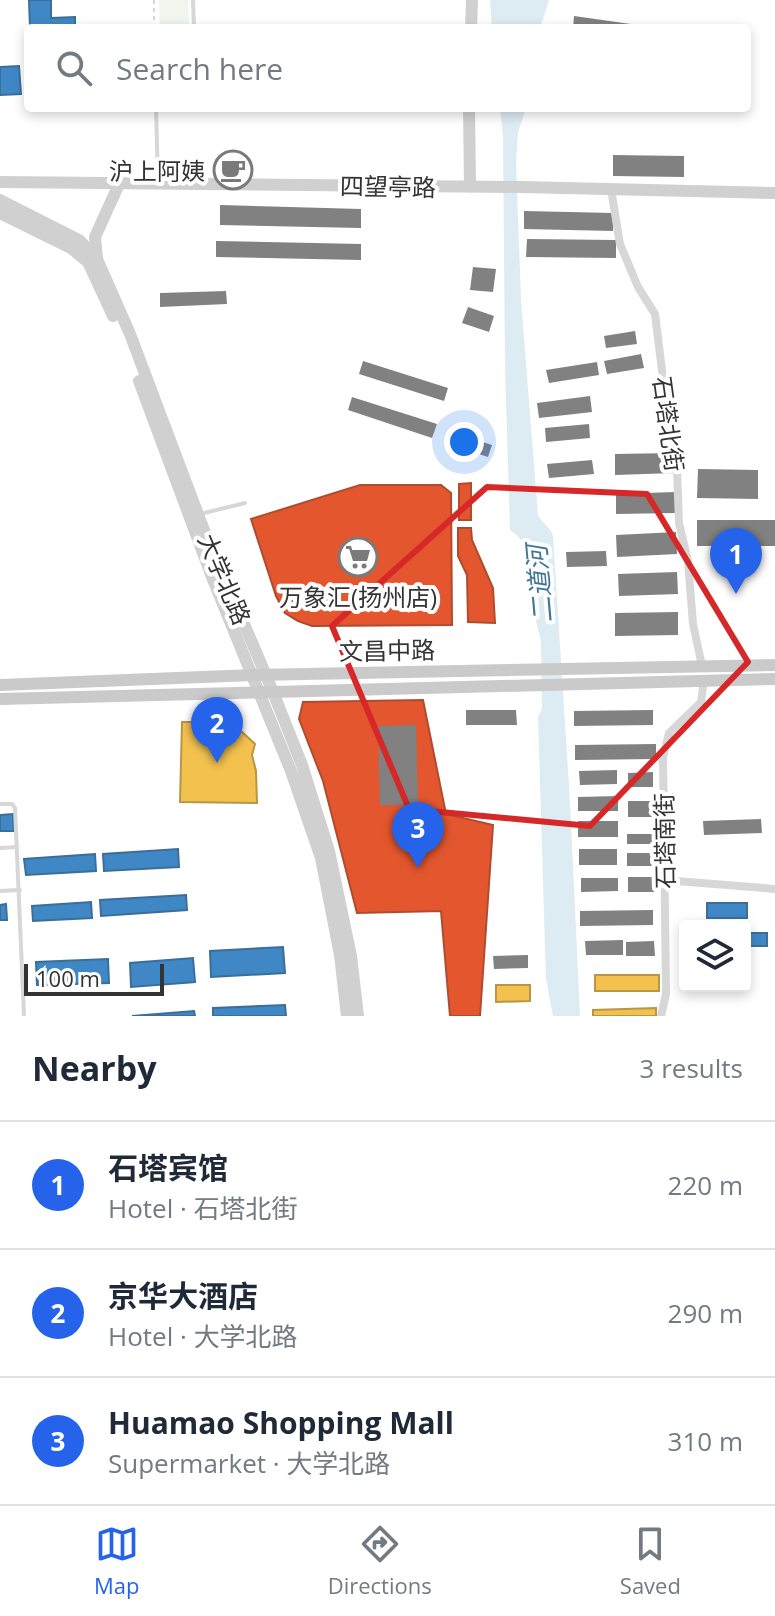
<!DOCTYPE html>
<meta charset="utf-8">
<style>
body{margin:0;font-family:"Open Sans","Noto Sans SC",sans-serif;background:#f2f2f3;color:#1f2937}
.controls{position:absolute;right:24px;bottom:24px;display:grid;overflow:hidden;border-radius:8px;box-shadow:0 4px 12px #0003}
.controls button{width:72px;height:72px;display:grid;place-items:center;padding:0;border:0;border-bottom:2px solid #e0e1e3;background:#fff;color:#1f2937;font:40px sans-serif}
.scale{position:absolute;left:24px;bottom:20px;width:140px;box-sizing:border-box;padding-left:8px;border:4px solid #333;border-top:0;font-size:22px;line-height:28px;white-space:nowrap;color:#333;-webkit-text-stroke:6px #fff;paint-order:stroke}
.you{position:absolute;left:464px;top:442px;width:28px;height:28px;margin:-20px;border:6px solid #fff;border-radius:50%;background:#1a73e8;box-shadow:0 0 0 12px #1a73e833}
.badge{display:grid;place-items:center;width:52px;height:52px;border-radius:50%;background:#2563eb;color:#fff;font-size:26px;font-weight:700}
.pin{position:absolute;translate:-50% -66px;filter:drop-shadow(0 2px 4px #0008)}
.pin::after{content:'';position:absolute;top:42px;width:28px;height:24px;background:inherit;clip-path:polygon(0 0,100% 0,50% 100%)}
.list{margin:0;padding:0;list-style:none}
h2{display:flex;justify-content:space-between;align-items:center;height:104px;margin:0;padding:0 32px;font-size:34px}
h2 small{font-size:26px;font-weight:400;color:#747a83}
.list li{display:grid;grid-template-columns:52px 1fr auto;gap:24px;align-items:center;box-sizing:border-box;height:128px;padding:0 32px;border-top:2px solid #e0e1e3}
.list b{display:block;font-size:30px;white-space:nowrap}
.list p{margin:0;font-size:26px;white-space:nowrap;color:#747a83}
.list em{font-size:26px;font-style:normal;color:#747a83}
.icon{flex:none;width:44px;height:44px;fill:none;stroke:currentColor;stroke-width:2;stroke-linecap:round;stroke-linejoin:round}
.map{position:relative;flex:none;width:775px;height:1016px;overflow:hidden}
.search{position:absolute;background:#fff;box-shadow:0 4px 12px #0003;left:24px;right:24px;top:24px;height:88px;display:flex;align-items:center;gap:20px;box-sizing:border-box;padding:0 28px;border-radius:8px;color:#747a83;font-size:30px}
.sheet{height:488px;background:#fff}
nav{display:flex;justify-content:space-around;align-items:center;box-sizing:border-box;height:112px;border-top:2px solid #e0e1e3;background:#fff;font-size:22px;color:#747a83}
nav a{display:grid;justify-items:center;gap:4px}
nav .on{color:#2563eb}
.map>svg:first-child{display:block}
.green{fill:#f1f5ed}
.water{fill:#ddebf3}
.homes{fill:#f2c14e;stroke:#b99646;stroke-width:2}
.shops{fill:#e4572e;stroke:#af4c30;stroke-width:2}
.schools{fill:#3f88c5;stroke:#3b6e99;stroke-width:2}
.building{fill:#818181}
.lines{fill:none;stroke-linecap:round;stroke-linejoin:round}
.path{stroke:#d6d6d6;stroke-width:2;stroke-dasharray:4 4;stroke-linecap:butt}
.lane{stroke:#d7d7d7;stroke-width:4}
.street{stroke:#d7d7d7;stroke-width:8}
.secondary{stroke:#d0d0d0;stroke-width:12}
.primary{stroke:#cacaca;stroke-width:12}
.marked{fill:none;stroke:#d62828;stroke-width:6;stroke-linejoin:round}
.labels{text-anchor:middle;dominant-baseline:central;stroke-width:8;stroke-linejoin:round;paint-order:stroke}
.poi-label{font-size:24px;fill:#333;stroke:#fff;text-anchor:end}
.street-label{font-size:24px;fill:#333;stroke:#fff}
.water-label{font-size:26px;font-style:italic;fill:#3f7597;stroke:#fff}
</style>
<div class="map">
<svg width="775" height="1016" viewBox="0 0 775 1016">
<rect width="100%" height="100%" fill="#fff"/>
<path class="green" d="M159,0H188L189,28H160Z"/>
<path class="water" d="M490,0H549L540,28H492Z
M500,108H526L518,132L516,162L521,300L538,515C542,523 550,527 553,536L570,802L580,1016H553L546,979L538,717L542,709L541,641L524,574C531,555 526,541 510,530L505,367L503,137Z"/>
<path class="homes" d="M182,722H215L214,736L230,737L240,730L255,744L252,755L256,771L257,803L180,802Z
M595,975H659V991H595Z
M496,985H530V1001L496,1002Z
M656,1008V1016H593V1010Z"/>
<path class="shops" d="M471,483V520H459V484Z
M360,485H441L451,493L452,625L312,626L298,621L285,613L276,596L251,519Z
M458,528H471L472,540L493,588L495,623L468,622L467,575L458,556Z
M423,700L446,814L493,825L480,1016H450L441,911L357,913L323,781L299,719L303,702Z"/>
<path class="schools" d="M29,0H51V18L75,17V28H30Z
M19,66L21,94L0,95V67Z
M13,814L14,831H0V815Z
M178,849L179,867L104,871L103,854Z
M95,854L96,871L26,875L24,859Z
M186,895L187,910L101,916L100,900Z
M91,902L92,918L33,921L32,906Z
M707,903H747V918H707Z
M6,904L7,920H0V905Z
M745,933H767V946H745Z
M283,947L285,973L211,977L210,951Z
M193,958L195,982L131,987L130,963Z
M108,959L109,983L37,985L36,962Z
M285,1005L286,1016H213V1008Z
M194,1011L195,1016H132Z"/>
<path class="building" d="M574,16L645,26V28H573Z
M613,155L684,156V177L613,176Z
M220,205L361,209V228L220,225Z
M524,211L613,213V231L524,229Z
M527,239L616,240V258L526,257Z
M216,241L361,244V260L216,257Z
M473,267L496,269L493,292L470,290Z
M226,291L227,304L160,307V293Z
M468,307L494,316L489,332L462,323Z
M635,331L637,344L606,348L604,336Z
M641,354L644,368L607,374L604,361Z
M363,361L448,388L444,401L359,374Z
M597,362L599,375L549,383L546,370Z
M590,396L592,412L539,418L537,403Z
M352,397L437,424L432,438L348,410Z
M589,424L590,438L546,442L545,428Z
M449,431L492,445L488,457L445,443Z
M674,453L675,473L615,475V454Z
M592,460L594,474L549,478L547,464Z
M698,469L758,470V499L697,498Z
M675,492L676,513L616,514V494Z
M697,520H775V546H697Z
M676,532L677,554L617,557L616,535Z
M606,551L607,566L567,567L566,552Z
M677,572L678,594L619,596L618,574Z
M678,612V635L615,636V613Z
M466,710H516L517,725H466Z
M653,710V725L574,726V711Z
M416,725L418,805H380L378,726Z
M656,744V759L575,760V745Z
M617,770V784L580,785L579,771Z
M653,772V787H628V773Z
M618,796V811H578V797Z
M628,801H653L654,817H628Z
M761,819L762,833L704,835L703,821Z
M578,821H618V837H578Z
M627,834H654V844H627Z
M579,849H617V865H579Z
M627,853H654V866H627Z
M628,877H654V892H628Z
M581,878H618V891L581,892Z
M653,910V925L580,926V911Z
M623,940V955H586L585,941Z
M654,941L655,956H626V942Z
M528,955V968L494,969L493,956Z"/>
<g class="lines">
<path class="path" d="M154,0V28"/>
<path class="lane" d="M193,0L194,28
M156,108L158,182
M200,514L245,503
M0,804H12L15,808L24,1016
M0,848L17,847
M0,891L20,890"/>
<path class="street" d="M611,189L620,244L638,287L655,314L666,403L676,443L679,523L688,561L693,624L702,666
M664,880L775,889
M661,1016L666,994L663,757L669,733L701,702L704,680"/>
<path class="secondary" d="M471,28L472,0
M469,108L470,187
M0,182L522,187L775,193
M0,200L79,240L97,259L130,334L202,525L273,692L302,765L329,851L351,956L358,1016
M0,213L71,248L88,262L113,316
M97,259L95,237L119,184
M139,381L212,577L291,771L321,858L340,955L347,1016"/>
<path class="primary" d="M0,685L253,675L775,665
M0,699L775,679"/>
</g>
<path class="marked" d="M487,487L647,494L748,662L590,826L409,809L332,626Z"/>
<defs>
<symbol id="cafe-ring" viewBox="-11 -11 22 22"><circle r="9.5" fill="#fff" stroke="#7a7a7a" stroke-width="1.5"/><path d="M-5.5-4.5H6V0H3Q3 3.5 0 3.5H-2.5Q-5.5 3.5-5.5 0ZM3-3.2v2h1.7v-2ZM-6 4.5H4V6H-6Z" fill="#7a7a7a"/></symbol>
<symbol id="supermarket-ring" viewBox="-11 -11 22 22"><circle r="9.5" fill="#fff" stroke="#7a7a7a" stroke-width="1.5"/><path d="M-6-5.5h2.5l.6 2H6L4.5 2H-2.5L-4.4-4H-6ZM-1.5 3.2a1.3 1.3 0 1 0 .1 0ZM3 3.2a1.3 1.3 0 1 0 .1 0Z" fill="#7a7a7a"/></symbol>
</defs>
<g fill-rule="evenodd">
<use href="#cafe-ring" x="211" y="148" width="44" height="44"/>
<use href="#supermarket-ring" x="336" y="535" width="44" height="44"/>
</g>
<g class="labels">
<g class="poi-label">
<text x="205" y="170">沪上阿姨</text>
<text x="358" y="596" text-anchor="middle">万象汇(扬州店)</text>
</g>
<g class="street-label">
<text transform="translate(388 186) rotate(1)">四望亭路</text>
<text transform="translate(669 424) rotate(82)">石塔北街</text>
<text transform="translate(225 579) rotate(67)">大学北路</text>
<text transform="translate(387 650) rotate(-1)">文昌中路</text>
<text transform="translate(664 841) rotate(-91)">石塔南街</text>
</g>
<g class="water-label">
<text transform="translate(539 584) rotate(-95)">二道河</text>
</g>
</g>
</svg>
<div class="controls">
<button><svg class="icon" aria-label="layers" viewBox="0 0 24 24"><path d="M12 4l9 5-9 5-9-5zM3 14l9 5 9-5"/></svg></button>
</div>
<div class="scale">100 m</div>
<div class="you"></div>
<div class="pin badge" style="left:736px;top:594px">1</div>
<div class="pin badge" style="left:217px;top:763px">2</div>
<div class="pin badge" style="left:418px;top:868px">3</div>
<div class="search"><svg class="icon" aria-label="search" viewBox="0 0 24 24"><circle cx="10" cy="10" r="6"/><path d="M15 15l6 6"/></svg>Search here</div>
</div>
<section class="sheet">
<h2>Nearby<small>3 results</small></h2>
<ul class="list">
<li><span class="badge">1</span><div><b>石塔宾馆</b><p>Hotel · 石塔北街</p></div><em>220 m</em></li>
<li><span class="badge">2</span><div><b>京华大酒店</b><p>Hotel · 大学北路</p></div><em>290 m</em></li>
<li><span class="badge">3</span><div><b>Huamao Shopping Mall</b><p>Supermarket · 大学北路</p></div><em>310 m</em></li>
</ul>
</section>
<nav>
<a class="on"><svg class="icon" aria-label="map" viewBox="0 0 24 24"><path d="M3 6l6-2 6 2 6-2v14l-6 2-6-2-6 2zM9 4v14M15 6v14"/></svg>Map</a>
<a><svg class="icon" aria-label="directions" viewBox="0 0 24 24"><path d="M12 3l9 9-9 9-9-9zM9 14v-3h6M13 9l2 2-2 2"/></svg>Directions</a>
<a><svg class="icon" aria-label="saved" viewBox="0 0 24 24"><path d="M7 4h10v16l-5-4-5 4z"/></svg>Saved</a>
</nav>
